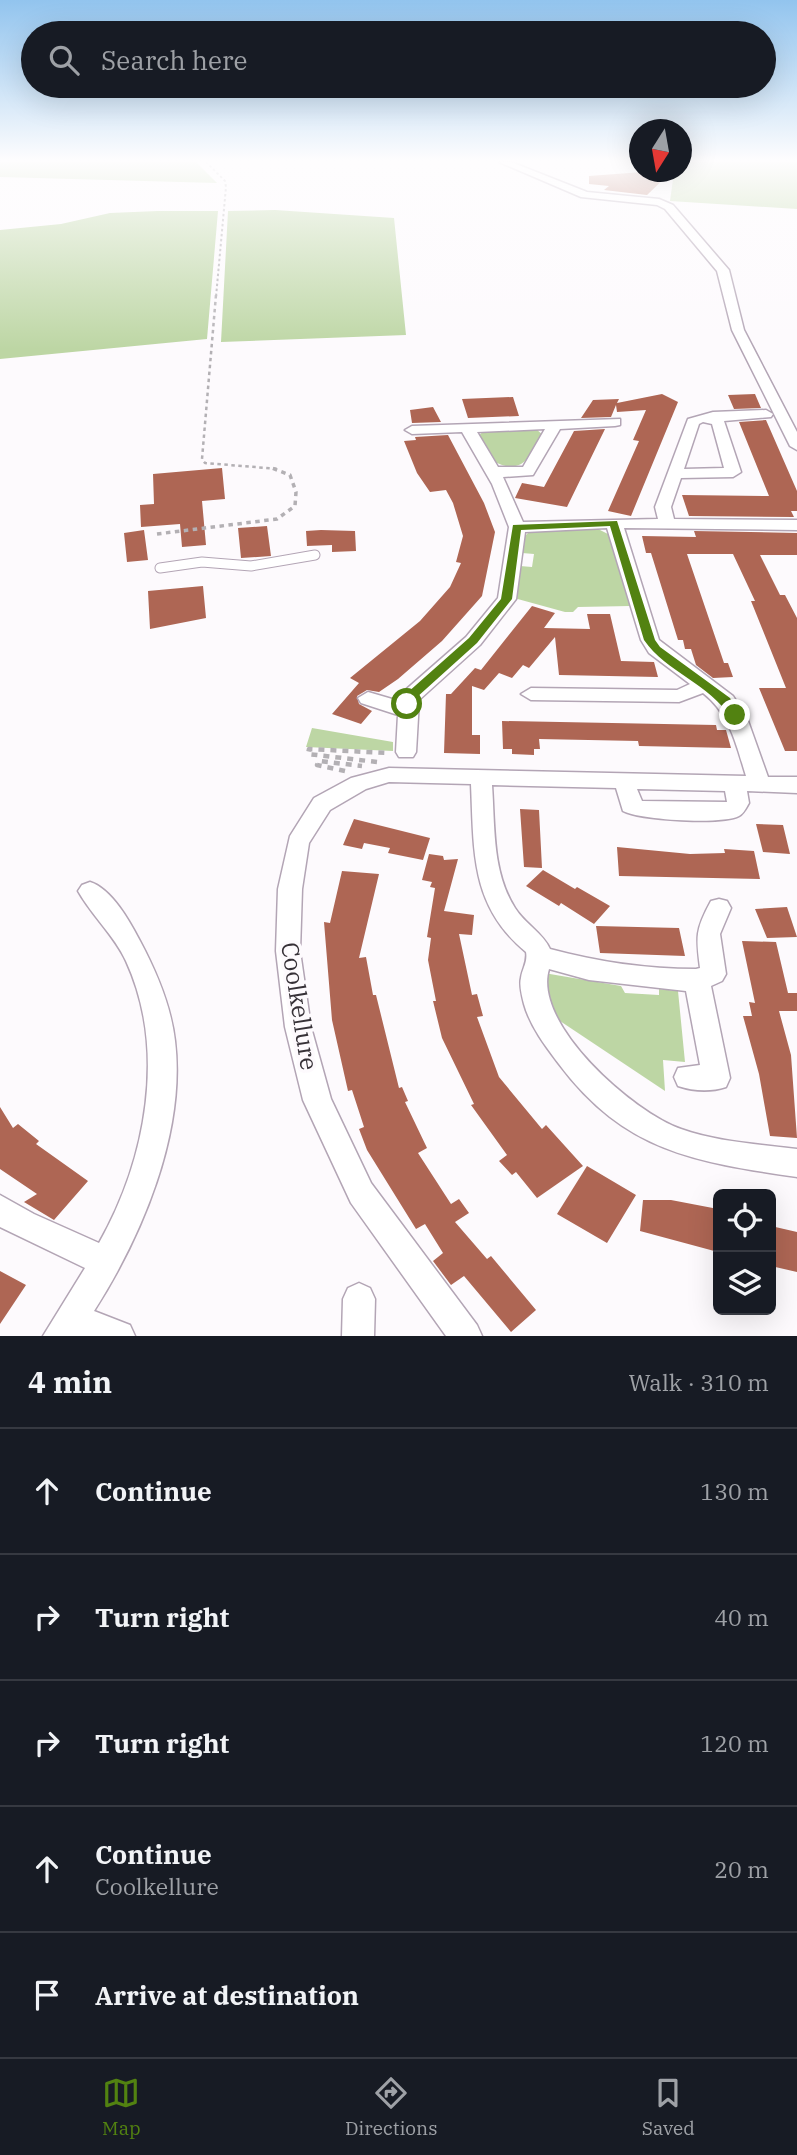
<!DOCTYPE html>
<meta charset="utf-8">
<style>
body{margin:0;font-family:"IBM Plex Serif",serif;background:#20242c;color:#f1f3f6}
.controls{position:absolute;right:21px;bottom:21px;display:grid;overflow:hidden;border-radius:10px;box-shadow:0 7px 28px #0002}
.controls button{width:63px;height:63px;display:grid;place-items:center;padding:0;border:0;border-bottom:2px solid #363941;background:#171b24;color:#f1f3f6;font:35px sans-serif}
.compass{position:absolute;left:629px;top:119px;width:63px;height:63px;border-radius:50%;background:#171b24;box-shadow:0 7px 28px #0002;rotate:191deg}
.stop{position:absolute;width:21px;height:21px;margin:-16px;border:5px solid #528211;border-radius:50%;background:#fff}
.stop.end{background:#528211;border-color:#fff;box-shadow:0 2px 7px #0008}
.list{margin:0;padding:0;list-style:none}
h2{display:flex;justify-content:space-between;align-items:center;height:91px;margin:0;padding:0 28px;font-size:30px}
h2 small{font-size:23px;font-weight:400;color:#9ea1a6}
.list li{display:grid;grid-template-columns:46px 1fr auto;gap:21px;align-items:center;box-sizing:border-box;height:126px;padding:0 28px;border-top:2px solid #363941}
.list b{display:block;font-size:26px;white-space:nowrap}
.list p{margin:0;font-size:23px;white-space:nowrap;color:#9ea1a6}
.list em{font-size:23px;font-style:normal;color:#9ea1a6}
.icon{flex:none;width:38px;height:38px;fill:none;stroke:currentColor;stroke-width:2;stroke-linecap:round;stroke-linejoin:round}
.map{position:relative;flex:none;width:797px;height:1336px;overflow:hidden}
.search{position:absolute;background:#171b24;box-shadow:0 7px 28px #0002;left:21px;right:21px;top:21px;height:77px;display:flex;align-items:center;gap:18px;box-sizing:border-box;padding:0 24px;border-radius:38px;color:#9ea1a6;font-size:26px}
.sheet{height:721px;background:#171b24}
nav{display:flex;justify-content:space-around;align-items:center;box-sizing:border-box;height:98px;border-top:2px solid #363941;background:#171b24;font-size:19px;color:#9ea1a6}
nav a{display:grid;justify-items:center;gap:4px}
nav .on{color:#528211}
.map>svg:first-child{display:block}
.green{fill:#bdd6a4}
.building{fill:#ae6654}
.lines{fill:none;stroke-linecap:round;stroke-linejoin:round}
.lane-casing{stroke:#b3a5b5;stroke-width:11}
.street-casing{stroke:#b3a5b5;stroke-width:3}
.path-far3{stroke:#b3b0b4;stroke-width:2;stroke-dasharray:2.5 2.5;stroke-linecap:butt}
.path-far2{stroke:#b3b0b4;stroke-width:2.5;stroke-dasharray:3.5 3.5;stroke-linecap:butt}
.path-far1{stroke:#b3b0b4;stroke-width:3.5;stroke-dasharray:4.5 4.5;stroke-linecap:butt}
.path{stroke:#b3b0b4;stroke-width:4.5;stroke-dasharray:6 6;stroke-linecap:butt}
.lane{stroke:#fff;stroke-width:9}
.street{fill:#fff;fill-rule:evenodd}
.route{fill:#528211}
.labels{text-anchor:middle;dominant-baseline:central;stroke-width:7;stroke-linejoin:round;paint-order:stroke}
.near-street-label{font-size:24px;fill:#363137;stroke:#fdfafd}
</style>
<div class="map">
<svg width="797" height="1336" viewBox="0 0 797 1336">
<rect width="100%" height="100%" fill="#fdfafd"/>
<path class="green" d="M0,162H196L217,183L0,177Z
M682,162H797V209L670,201L674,172H682Z
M275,210L394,218L406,335L221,342L228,211Z
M158,211H218L207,339L0,359V230L61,224L110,213Z
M536,429L543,435C529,458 522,477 491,460L478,436L484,431Z
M594,527L608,534L630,606L578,607L573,612H565L514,598L520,566L532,567L534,554L522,553L525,536L530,531Z
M312,728L393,742V751L306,747Z
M538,972L621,986L625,993L659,995V989L678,991L685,1062L663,1060L665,1091L557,1019Z"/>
<path class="building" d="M642,172L670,173L647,195L604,190L609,186L589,184V176Z
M662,394L678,402L631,516L608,511L639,441L633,440L646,410L617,412L616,405L611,417L581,418L593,400L619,399L617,403Z
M755,394L761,408L734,409L728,395Z
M513,397L519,416L468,418L462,399Z
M433,407L441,422L412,423L410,410Z
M766,420L797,491V511H791L794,517L689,516L682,495L769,496L739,422Z
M605,429L567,507L515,498L522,483L544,487L574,431Z
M448,435L484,503L495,532L482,596L442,641L398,679L379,692L367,690L357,696L359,704L372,711L361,724L332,714L359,683L350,678L420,621L450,587L461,563L456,562L463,536L453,503L446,490L430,492L417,473L404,441L416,440L415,437Z
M222,468L225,499L202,501L206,545L182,547L180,524L141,527L140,505L154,504L153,474Z
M267,526L271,556L241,558L238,528Z
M144,530L148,560L127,562L124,533Z
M321,530L355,531L356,551L332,552V545L307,546L306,531Z
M694,531L797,533V555H760L780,595H785L797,618V751H785L759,688H786L751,601H755L733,554H687L724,663H728L733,677L713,678L696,665L691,649H685L683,640H678L651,553H646L642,536L696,537Z
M203,586L206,618L150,629L148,591Z
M532,606L555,613L544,628L590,629L587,614H610L621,661L654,662L658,677L559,675L555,637L529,668L523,665L512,678L499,673L484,690L472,686V735H480V754L444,753L446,694H451L475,668L481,670Z
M502,721L716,725L717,730H726L731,748L639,746L638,741L539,739L540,749H534V755L512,754V749H503Z
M520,809L539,810L542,868L524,867Z
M354,819L430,838L423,860L388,853L390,848L364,843L362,849L343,845Z
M756,824L783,825L790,854L763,852Z
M617,847L690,854L725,853L724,849L754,851L760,879L619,876Z
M429,854L443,856L444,860L458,859L444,911L474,915L472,935L459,934L472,995L477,994L483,1016L477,1017L499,1077L542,1129L546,1125L583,1166L537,1198L516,1172L512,1175L499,1161L507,1155L471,1105L474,1104L442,1038L433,1001H436L428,960L431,938L427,937L435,888L430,887L432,882L422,880Z
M543,870L575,889L577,887L610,906L594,924L561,903L559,906L526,886Z
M342,871L379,874L359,958L366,957L373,995H376L399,1088L402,1087L408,1101L405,1102L427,1148L418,1153L451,1204L459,1199L469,1213L455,1222L487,1259L491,1256L536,1310L511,1332L464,1276L451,1285L433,1261L443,1253L425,1224L416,1229L367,1150L359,1129L364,1127L352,1090L348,1091L332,1020L324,922L330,923Z
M787,907L797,937L767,938L755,909Z
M596,926L679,928L685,956L600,953Z
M742,941L776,942L788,993H797V1011H779L791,1055L797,1138L770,1136L759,1074L743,1016H752L749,1002L755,1003Z
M0,1107L13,1128L18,1124L39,1141L36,1144L88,1181L54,1220L24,1202L37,1194L0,1169Z
M587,1166L636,1195L607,1243L557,1214Z
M643,1200H671L718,1209V1252L640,1231Z
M771,1226L797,1232V1272L771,1266Z
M0,1271L26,1285L0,1324Z"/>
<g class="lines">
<defs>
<path id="lane" d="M160,568L202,562L251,566L315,555"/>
<path id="street" d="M499,162H511L587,192L659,199L673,205L729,270L744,330L797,432V450L790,446L732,330L717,271L665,209L657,205L581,197Z
M766,410L773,414L771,417L724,421L741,472L733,477L681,478L671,507L674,519L797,520V530L624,528L659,640L733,696L747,718L768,777H797V793L747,791L749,803C746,808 744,813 739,816C722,825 640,820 623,811L616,788L492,785C495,827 492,872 515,908C525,924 543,933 550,949C598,962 647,969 696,969L700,968C696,937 695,930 711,901L719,899L727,901L731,908L720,934L726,974L722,981L711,986L730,1078L726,1087C711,1092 693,1091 678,1086L674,1077L678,1068L700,1065L686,991L589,980L549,969C532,1024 634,1113 681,1129C717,1142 759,1144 797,1149V1177C695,1162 625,1152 559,1064C546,1047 530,1026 524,1004C522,996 519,985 521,978C522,969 528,962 526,952C470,906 474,851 471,784L389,782L366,789L330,810L309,843L302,889L300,951L311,1027L331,1099L371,1183L477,1325L482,1336H446L351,1203L303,1100L285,1027L276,951L278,889L290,836L314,798L351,778L389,768L746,776C736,744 730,714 703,693L679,702L531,700L521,694L531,688L677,690L690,684L649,653L641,640L607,528L525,532L516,599L480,645L419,700L416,752L413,757H399L396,752L398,715L361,703L358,698L368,692L399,701L402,693L466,637L498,598L509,527L492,484L462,432L412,434L405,430L412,426L620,419V425L615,426L560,429L533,475L503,477L523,522L658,519L655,507L688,419L713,412ZM703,422L712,424L724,468L684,469L699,424ZM545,429L523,467H498L477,432ZM637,789L725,791L727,802L642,801Z
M90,882C112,889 130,922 140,941C157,973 171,1006 175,1041C186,1132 142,1236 94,1311L130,1325L135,1336H43L85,1268L0,1227V1195L34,1214L99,1243C146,1160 167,1050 126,961C114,935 92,916 78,891L82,885Z
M359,1283L370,1288L375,1299L374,1336H342L343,1299L348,1288Z"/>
</defs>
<use href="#lane" class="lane-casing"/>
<use href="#street" class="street-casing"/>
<path class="path-far3" d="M206,162L225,181L226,187L216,297"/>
<path class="path-far2" d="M216,295L202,459L205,463L279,469"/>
<path class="path-far1" d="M157,534L277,519L295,506L296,492L290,475L269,467"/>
<path class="path" d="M377,762L308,754L309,749L387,753
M345,771L317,765L319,761L362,766"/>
<use href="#lane" class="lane"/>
<use href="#street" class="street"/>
</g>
<linearGradient id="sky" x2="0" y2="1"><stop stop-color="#92c4ee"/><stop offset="0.46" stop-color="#fefdfe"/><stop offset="1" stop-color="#fefdfe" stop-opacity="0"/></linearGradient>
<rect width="797" height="349" fill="url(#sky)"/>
<path class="route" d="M617,521L655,640L660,647L730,698L741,715L739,718H731C710,684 666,672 644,640L610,526L521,530L512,599L477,643L416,698L411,707H403L401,704L407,693L469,638L501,599L513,525Z"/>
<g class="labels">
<g class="near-street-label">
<text transform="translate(300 1006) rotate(81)">Coolkellure</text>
</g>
</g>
</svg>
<div class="controls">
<button><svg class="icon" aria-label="locate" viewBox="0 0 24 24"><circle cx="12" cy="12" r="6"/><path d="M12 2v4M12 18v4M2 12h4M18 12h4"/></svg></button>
<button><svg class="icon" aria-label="layers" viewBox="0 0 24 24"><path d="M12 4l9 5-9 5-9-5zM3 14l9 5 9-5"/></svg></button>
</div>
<svg class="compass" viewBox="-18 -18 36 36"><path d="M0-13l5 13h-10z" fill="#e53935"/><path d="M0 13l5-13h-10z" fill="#9ea1a6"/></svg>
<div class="stop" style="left:407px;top:704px"></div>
<div class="stop end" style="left:735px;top:715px"></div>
<div class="search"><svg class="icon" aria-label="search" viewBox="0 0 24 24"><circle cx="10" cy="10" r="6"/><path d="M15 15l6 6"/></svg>Search here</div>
</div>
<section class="sheet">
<h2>4 min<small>Walk · 310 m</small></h2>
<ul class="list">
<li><svg class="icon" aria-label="ahead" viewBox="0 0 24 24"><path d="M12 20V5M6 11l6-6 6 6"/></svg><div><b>Continue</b></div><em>130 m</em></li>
<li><svg class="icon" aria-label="right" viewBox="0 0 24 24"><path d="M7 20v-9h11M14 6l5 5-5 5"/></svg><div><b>Turn right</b></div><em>40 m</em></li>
<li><svg class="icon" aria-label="right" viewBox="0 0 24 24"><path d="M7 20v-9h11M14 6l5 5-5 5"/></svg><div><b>Turn right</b></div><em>120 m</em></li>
<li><svg class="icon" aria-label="ahead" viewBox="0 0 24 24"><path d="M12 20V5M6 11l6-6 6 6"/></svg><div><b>Continue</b><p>Coolkellure</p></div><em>20 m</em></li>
<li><svg class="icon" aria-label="arrive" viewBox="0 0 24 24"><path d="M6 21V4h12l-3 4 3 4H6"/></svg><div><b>Arrive at destination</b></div></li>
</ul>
</section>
<nav>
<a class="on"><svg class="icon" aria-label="map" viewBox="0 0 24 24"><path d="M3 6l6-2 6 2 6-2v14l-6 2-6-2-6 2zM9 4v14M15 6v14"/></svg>Map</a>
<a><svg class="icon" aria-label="directions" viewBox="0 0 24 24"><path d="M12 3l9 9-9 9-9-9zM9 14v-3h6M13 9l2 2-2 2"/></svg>Directions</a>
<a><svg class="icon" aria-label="saved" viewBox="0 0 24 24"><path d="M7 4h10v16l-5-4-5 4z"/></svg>Saved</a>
</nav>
